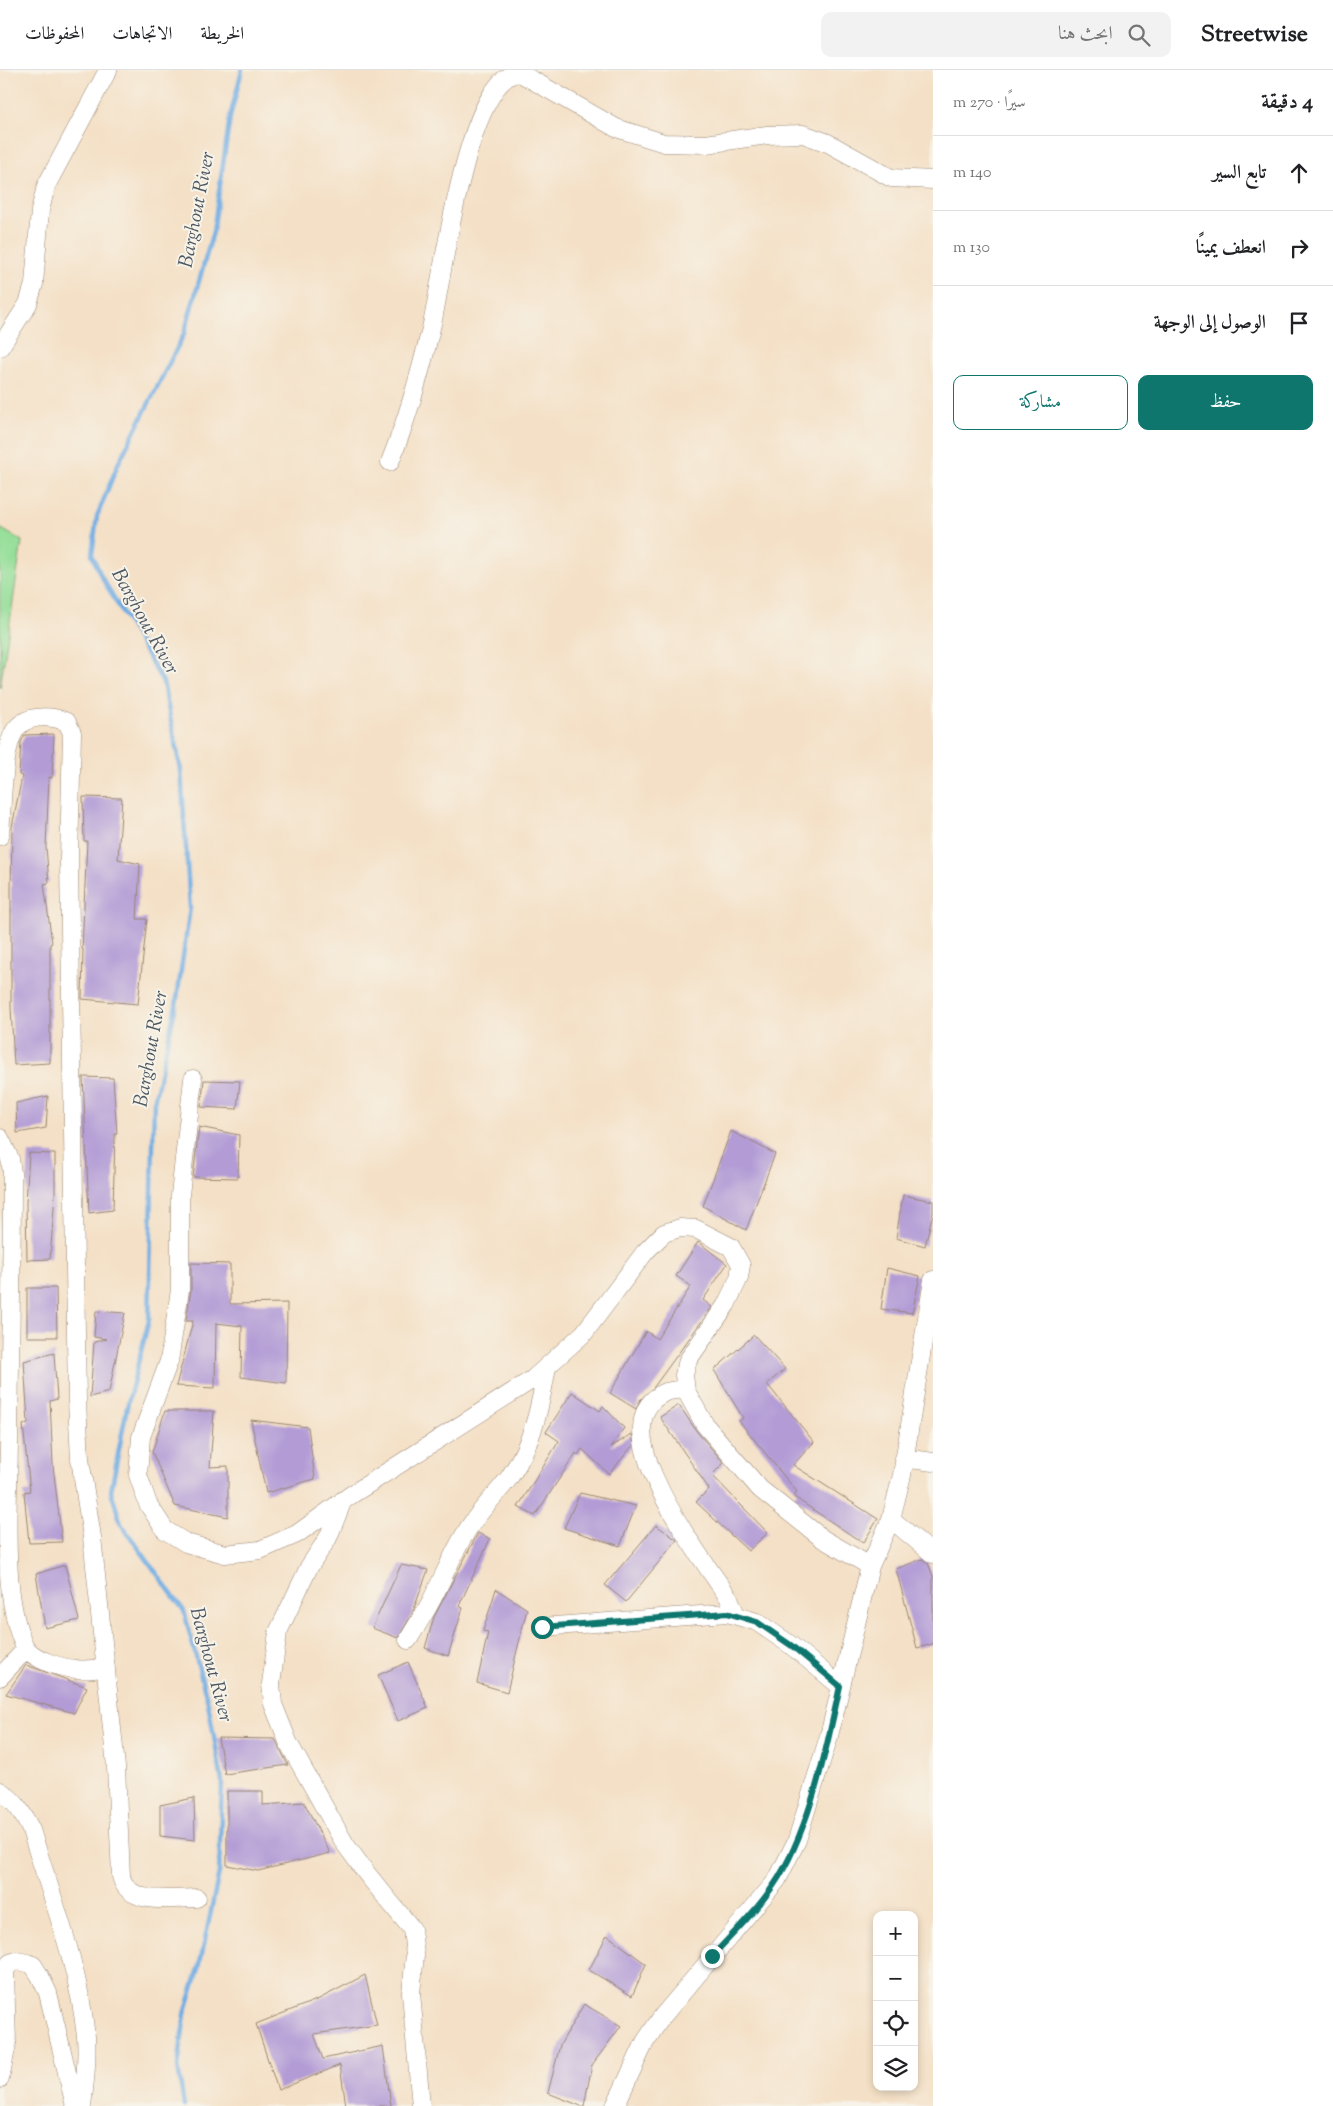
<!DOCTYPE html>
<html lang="ar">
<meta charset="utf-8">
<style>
body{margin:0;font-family:"Sorts Mill Goudy",Amiri,serif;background:#f2f2f2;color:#202124;direction:rtl}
.controls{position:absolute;right:15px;bottom:15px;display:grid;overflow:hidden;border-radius:10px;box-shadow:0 2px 8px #0003}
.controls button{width:45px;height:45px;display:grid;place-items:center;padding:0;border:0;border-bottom:1px solid #e0e0e0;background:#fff;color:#202124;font:25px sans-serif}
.stop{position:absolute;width:15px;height:15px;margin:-11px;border:4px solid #0f766e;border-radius:50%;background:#fff}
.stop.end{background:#0f766e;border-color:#fff;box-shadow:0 1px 5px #0008}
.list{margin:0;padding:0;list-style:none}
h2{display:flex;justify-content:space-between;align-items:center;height:65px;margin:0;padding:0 20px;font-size:21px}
h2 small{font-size:16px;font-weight:400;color:#757577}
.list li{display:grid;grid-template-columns:32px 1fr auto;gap:15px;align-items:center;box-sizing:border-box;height:75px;padding:0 20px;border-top:1px solid #e0e0e0}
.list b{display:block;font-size:19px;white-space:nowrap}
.list em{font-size:16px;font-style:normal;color:#757577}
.actions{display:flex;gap:10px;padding:15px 20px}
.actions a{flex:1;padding:11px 0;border:1px solid #0f766e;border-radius:10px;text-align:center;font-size:18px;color:#0f766e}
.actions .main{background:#0f766e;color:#fff}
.icon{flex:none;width:28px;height:28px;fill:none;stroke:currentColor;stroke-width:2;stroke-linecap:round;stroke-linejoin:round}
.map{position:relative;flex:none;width:933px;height:2036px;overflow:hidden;direction:ltr}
header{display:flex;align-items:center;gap:30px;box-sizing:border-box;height:70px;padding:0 25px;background:#fff;border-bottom:1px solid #e0e0e0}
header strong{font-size:24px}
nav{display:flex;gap:28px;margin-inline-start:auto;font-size:18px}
.search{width:350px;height:45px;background:#f2f2f2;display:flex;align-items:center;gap:12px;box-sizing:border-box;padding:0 18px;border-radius:10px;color:#757577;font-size:19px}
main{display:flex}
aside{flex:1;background:#fff}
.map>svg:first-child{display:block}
.green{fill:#96df9a;stroke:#68845c}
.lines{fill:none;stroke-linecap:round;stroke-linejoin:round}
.stream{stroke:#71ade3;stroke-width:4.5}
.building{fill:#b39cd6}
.minor-casing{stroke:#988572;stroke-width:19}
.minor{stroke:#fff;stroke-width:18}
.route{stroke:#0f766e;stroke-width:6}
.labels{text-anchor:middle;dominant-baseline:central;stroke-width:4;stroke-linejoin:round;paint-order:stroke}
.water-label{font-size:20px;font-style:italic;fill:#4e5863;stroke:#f7f3e8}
</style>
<header>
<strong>Streetwise</strong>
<div class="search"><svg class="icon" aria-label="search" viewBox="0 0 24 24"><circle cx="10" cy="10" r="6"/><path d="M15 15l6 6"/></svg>ابحث هنا</div>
<nav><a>الخريطة</a><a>الاتجاهات</a><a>المحفوظات</a></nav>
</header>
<main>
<aside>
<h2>4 دقيقة<small>سيرًا · 270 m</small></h2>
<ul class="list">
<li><svg class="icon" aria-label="ahead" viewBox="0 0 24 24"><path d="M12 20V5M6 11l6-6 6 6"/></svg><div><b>تابع السير</b></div><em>140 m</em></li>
<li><svg class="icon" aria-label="right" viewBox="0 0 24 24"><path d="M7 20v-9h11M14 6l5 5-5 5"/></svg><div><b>انعطف يمينًا</b></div><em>130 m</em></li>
<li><svg class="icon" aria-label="arrive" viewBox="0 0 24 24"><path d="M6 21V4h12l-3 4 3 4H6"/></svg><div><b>الوصول إلى الوجهة</b></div></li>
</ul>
<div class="actions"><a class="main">حفظ</a><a>مشاركة</a></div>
</aside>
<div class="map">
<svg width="933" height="2036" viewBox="0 0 933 2036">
<rect width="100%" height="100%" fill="#f7f3e8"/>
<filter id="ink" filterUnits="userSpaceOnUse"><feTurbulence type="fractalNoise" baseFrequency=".02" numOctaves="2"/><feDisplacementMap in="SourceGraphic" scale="10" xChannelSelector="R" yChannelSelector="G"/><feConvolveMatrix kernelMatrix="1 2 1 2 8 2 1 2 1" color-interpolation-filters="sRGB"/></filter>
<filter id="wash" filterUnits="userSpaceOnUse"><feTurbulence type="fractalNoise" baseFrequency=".0096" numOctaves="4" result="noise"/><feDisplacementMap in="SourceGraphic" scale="20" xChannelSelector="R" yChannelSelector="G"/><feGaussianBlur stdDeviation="1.12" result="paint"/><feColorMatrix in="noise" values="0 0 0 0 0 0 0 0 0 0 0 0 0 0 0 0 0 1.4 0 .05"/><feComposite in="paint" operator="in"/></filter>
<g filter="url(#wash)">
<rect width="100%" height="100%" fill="#f4e0c6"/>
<path class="green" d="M0,458L22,471L0,618Z"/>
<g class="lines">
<path class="stream" d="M184,2036L178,1997L185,1944L199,1898L219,1803L222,1711L208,1633L184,1541L121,1454L111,1421L127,1337L149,1250L154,1032L176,935L190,838L181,701L163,612L101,506L92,485L97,446L118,394L184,264L213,162L230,47L242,0"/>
</g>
<g id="blocks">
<path class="building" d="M54,664L52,708L49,707L46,777L49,813L44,814L52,873L50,874V993L14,995L11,937V821L12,757L22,706L19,705L21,672L25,665Z
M83,727L122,728L118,789L140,794L137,849H147L138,934L82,929L83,879H82L87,771H84Z
M83,1007L113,1008L117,1064H115L113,1140L89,1143Z
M204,1010L240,1011L237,1039L201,1037Z
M48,1026L46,1058L17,1063L16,1033Z
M199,1057L239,1065L238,1108L193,1107Z
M731,1061L775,1084L746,1160L703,1136Z
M29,1083L55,1084V1125L50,1189L27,1190L26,1133Z
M903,1125L933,1131V1143L925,1176L896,1168Z
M698,1172L727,1194L703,1230L712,1237L651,1321L640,1330L636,1339L610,1323L646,1261L657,1269L691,1216L676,1206Z
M191,1193L230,1194V1234L287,1233L286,1313L241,1307L242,1256L216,1253L215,1318L176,1316L193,1251H186L191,1220Z
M887,1198L920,1206L912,1243L881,1239Z
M27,1218H56L57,1267H27Z
M96,1241L125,1243L109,1322L90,1327L94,1272L106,1269L94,1267Z
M754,1265L785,1299L767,1314L814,1372L793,1395L878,1449L863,1473L794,1427L797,1422L739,1351L743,1348L714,1300Z
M54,1283L57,1329L50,1331L53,1395L62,1472L29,1473L24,1422L30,1421L23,1355L28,1353L24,1291Z
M572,1322L600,1341L603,1336L624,1358L611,1377L632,1364L634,1374L609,1404L582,1379L578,1385L576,1383L535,1446L518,1437L559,1371L546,1362Z
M679,1335L697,1362L724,1393L712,1405L768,1463L748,1481L696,1432L709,1419L660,1347Z
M165,1341H214L210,1397L228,1396V1447L175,1436L152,1382Z
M251,1350L308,1357L315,1409L266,1423Z
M580,1423L636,1436L620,1476L564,1458Z
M656,1455L677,1470L626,1532L605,1515Z
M478,1463L490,1469L459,1536L463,1538L448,1586L425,1578L434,1547Z
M922,1489L928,1493L933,1506V1574L917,1578L896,1499Z
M65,1495L79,1550L45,1558L36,1504Z
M401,1495L428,1500L412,1544L398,1568L372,1558Z
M496,1519L527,1539L507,1622L477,1613L488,1562L483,1561Z
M408,1592L428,1638L398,1651L378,1605Z
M26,1595L87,1617L74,1643L6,1624Z
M218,1668L275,1669L288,1695L225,1704Z
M227,1721H263V1735L304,1732L330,1783L258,1801L227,1795Z
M194,1728L195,1770L160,1766V1735Z
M607,1865L646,1894L632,1926L589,1900Z
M365,1905L377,1955L314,1964L323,1989L383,1976L391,2036H346L340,1995L278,2020L256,1954L319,1929Z
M584,1934L621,1956L592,1995L584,2036H581L548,2023L560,1975Z"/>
</g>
</g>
<g filter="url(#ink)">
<use href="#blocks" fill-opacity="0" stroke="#988572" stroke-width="1"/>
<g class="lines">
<defs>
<path id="minor" d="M0,277L28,234L34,214L40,141L46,116L108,0
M390,392C408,347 421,301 432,254C442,212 467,3 520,3L616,58L664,73L706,74L767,65L803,64L828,73L891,108L933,110
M0,766C2,740 2,683 14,662C24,644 50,645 67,652L72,663L69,790L77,1332L80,1389L92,1467L116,1697L121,1806C128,1837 172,1828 197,1828
M193,1009L180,1125V1220L169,1291L141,1367L138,1405L148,1434L165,1460L186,1473L225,1484L260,1480L297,1464L351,1425L533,1309L584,1263L645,1182L664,1163L680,1158L696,1159L731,1177L741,1195L739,1208L726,1235L688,1290L684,1305L686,1321L705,1355L760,1419L823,1469L870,1496
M0,1068L10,1089L12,1103C12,1191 10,1280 9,1368C9,1427 0,1526 25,1577C34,1590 61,1598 76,1599C86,1601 97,1598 106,1598
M685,1319C680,1320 672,1320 666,1322C594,1352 705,1492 729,1528L736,1545
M904,1388L933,1392
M343,1430L328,1468L309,1497L278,1562L271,1614L273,1634L289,1674L345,1774L367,1804L412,1859L415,1885L411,1923L421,2036
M891,1449L933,1484
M542,1557L727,1543L757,1552L792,1576L840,1616
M408,1570C415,1558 423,1546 430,1533C443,1509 453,1482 468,1459C480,1440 496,1425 509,1408C533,1373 540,1337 547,1297
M0,1607L26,1579
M0,1721C16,1731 23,1744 31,1760C52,1828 79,1896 86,1967C88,1990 85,2014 82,2036
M0,2009L7,1974L5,1901L10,1893L16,1891L28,1893L33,1895L40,1906L48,1923L75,2036
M615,2036L645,1972L661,1948L777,1810L797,1770L829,1666L870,1496L891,1449L902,1405L933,1210"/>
</defs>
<use href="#minor" class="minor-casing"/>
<use href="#minor" class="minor"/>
</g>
</g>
<g class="lines" filter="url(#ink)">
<path class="route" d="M542,1557L727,1543L757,1552L792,1576L840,1616C827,1677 811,1754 779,1807C761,1836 735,1862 712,1886"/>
</g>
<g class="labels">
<g class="water-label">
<text transform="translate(198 140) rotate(-79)">Barghout River</text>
<text transform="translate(144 552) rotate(61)">Barghout River</text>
<text transform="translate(152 979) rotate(-80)">Barghout River</text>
<text transform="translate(210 1595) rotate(75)">Barghout River</text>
</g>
</g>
</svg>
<div class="controls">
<button>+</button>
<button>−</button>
<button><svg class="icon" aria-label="locate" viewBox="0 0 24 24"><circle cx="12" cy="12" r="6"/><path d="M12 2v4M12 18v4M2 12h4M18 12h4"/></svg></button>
<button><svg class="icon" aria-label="layers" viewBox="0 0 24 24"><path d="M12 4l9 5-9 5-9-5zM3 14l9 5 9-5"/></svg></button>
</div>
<div class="stop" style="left:542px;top:1557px"></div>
<div class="stop end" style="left:712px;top:1886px"></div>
</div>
</main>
